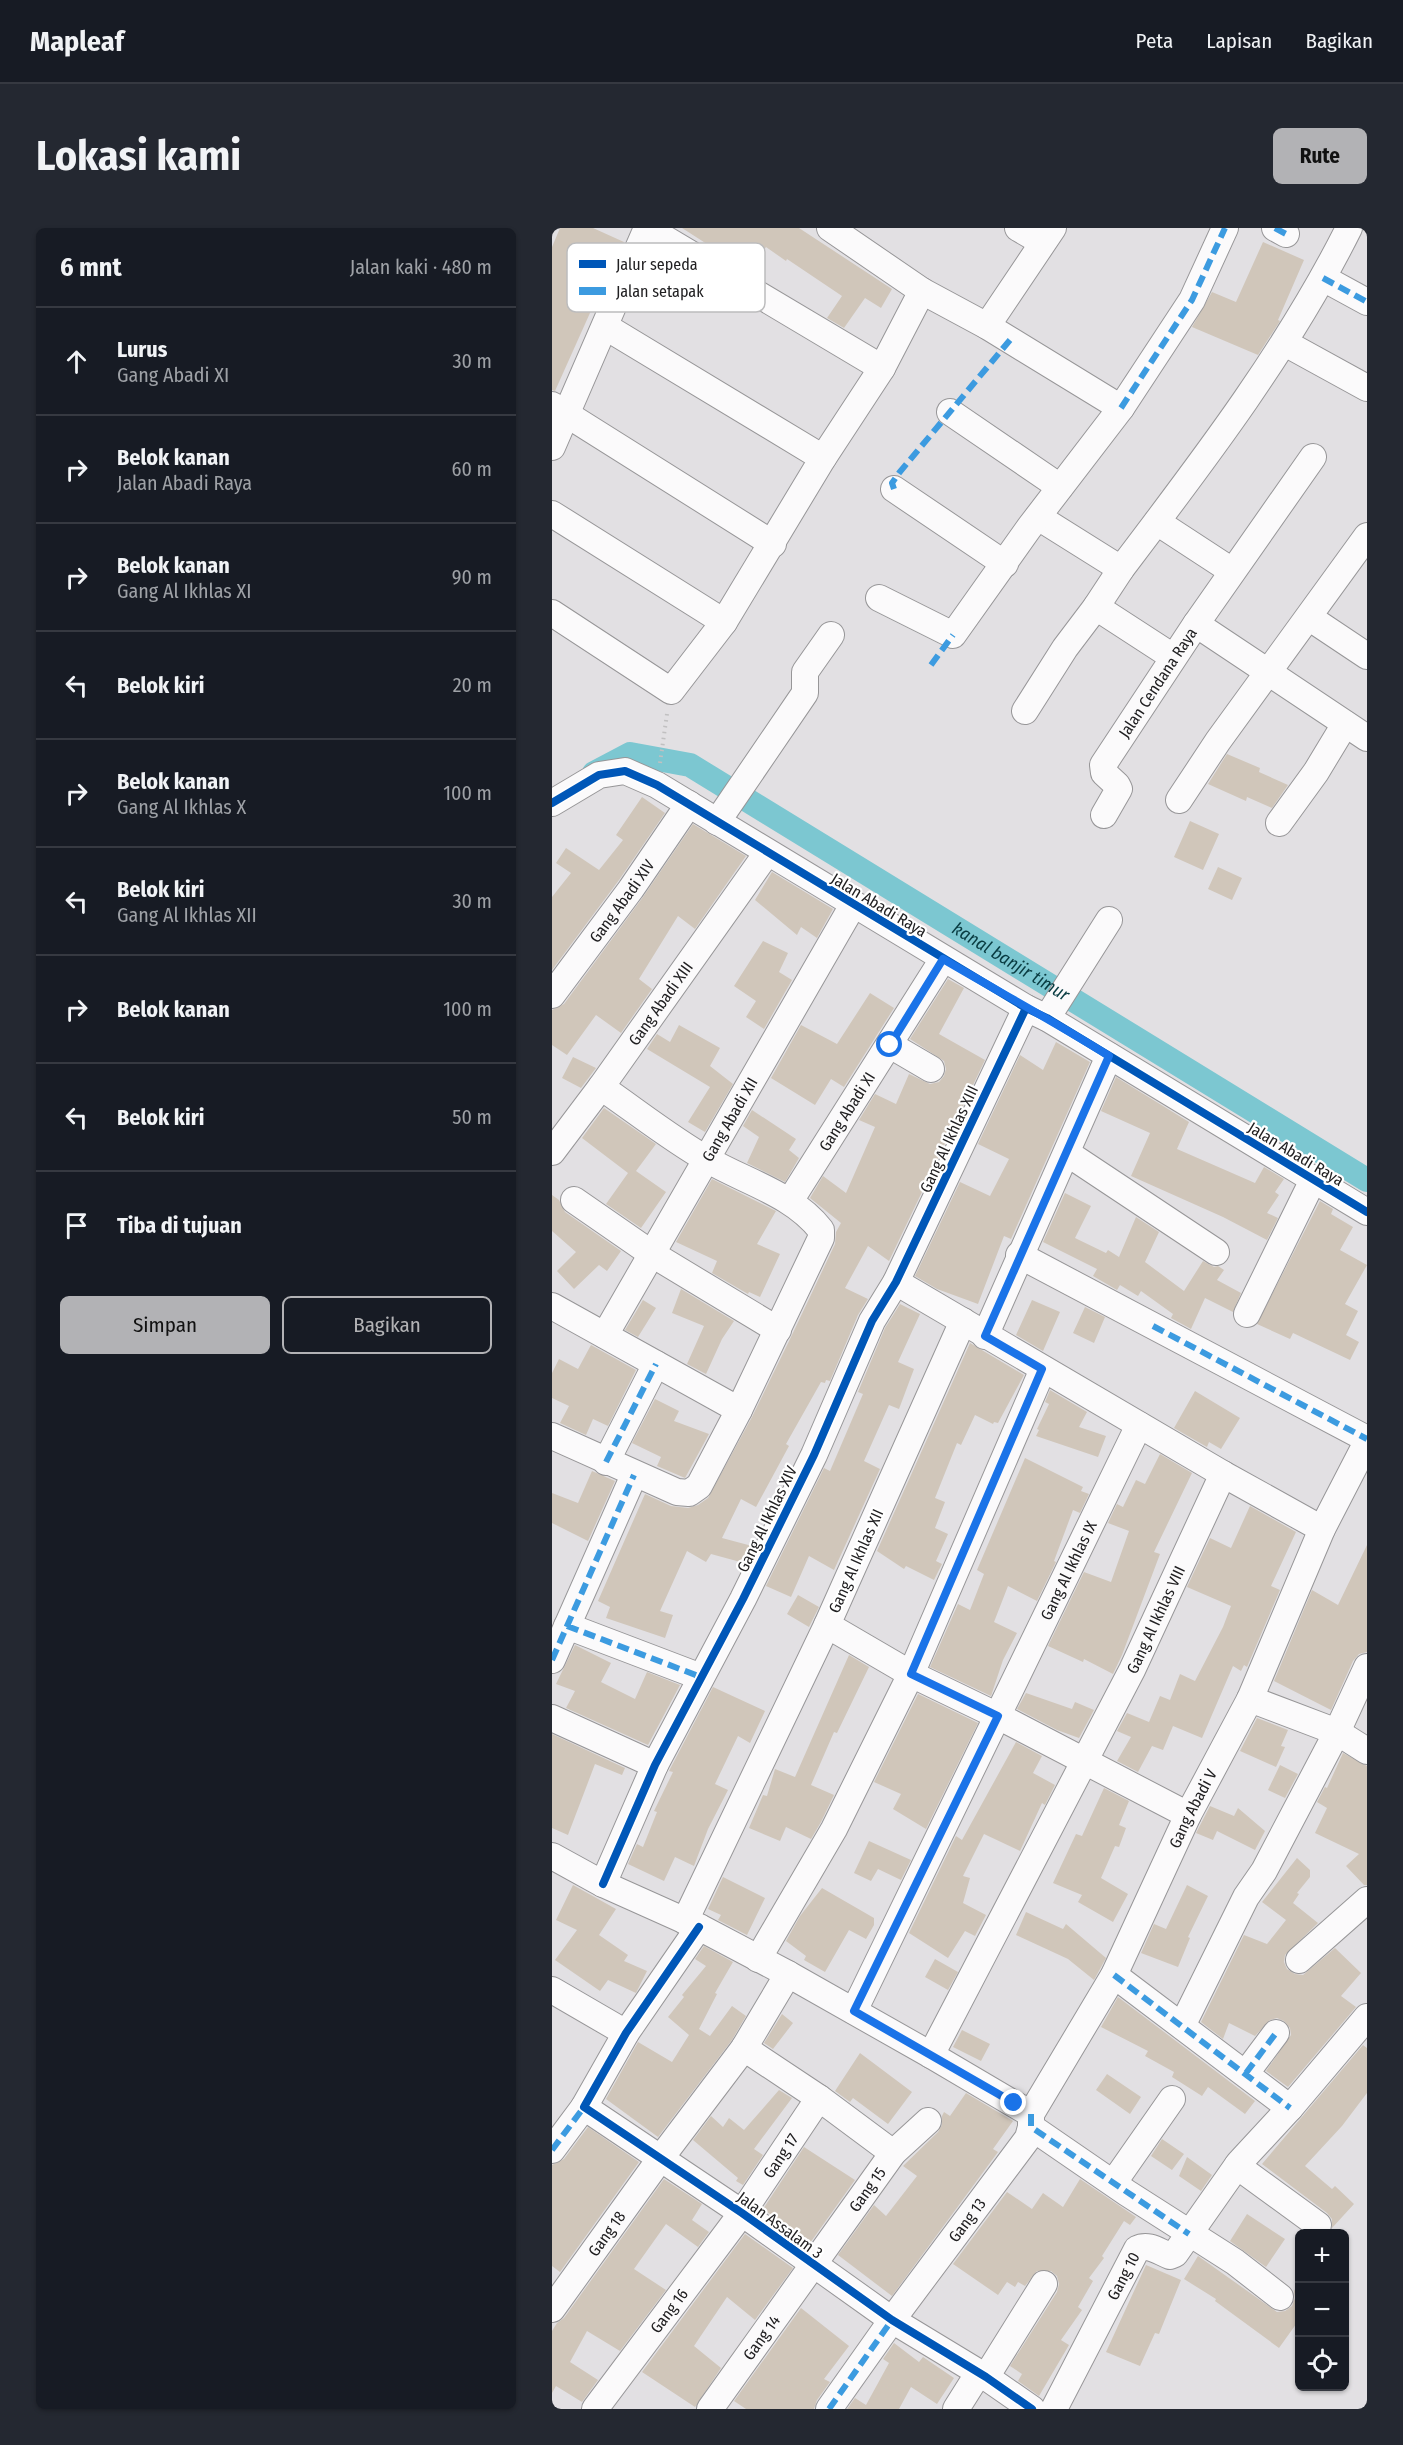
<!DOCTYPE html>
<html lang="id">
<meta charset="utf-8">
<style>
body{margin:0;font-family:"Fira Sans Condensed",sans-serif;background:#242831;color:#f1f3f6}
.controls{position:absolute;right:18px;bottom:18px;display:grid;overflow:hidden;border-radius:9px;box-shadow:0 2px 4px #0004}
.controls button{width:54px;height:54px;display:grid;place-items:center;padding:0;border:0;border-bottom:2px solid #363941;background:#171b24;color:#f1f3f6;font:30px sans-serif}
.stop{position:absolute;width:18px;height:18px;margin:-14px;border:4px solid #1a73e8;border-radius:50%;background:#fff}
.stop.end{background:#1a73e8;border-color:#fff;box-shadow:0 2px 6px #0008}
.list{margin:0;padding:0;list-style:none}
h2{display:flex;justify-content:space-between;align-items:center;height:78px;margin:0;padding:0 24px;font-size:26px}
h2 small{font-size:20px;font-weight:400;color:#9ea1a6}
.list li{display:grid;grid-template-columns:39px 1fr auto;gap:18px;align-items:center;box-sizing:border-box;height:108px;padding:0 24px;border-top:2px solid #363941}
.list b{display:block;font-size:22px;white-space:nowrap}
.list p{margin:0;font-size:20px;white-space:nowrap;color:#9ea1a6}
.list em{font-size:20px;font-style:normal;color:#9ea1a6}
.actions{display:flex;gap:12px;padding:18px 24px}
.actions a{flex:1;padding:14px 0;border:2px solid #b2b2b5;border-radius:9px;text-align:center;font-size:21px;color:#b2b2b5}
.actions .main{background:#b2b2b5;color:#111}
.icon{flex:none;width:33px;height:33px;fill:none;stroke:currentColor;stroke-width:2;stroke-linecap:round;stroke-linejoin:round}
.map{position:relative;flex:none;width:815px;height:2181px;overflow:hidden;border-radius:9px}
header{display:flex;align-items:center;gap:36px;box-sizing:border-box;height:84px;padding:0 30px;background:#171b24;border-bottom:2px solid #363941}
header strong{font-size:28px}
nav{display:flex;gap:33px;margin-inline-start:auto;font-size:21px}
.intro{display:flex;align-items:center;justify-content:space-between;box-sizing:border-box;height:144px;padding:0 36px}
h1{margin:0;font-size:42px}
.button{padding:15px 27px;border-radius:9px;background:#b2b2b5;color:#111;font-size:21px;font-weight:700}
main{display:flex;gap:36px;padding:0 36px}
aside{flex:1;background:#171b24;border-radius:9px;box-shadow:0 2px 4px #0004}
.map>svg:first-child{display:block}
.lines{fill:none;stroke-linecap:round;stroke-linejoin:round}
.canal{stroke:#7cc7d1;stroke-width:24}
.building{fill:#d0c6ba}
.minor-casing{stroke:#979698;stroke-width:28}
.path{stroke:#c1c0c1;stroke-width:4;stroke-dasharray:1.5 4.5;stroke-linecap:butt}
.minor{stroke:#fbfafb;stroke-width:26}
.quiet{stroke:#3c9be0;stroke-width:6;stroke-dasharray:12 6;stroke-linecap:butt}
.cycleway-casing{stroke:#fff;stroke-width:11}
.cycleway{stroke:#0057b8;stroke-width:8}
.route{stroke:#1a73e8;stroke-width:8}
.labels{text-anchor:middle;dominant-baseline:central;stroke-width:4.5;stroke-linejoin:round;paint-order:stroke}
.street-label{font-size:16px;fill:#212022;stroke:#fff}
.water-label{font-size:18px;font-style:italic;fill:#093c42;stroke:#fff}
.key{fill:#fff;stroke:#bcbcbd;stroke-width:1.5}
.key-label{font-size:16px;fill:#212022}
</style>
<header>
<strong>Mapleaf</strong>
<nav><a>Peta</a><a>Lapisan</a><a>Bagikan</a></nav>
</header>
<div class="intro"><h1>Lokasi kami</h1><a class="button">Rute</a></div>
<main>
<aside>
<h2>6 mnt<small>Jalan kaki · 480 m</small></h2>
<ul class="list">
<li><svg class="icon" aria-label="ahead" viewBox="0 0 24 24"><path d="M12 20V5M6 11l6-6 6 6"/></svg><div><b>Lurus</b><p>Gang Abadi XI</p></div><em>30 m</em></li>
<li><svg class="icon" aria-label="right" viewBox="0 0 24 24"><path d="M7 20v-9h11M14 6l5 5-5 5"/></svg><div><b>Belok kanan</b><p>Jalan Abadi Raya</p></div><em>60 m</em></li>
<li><svg class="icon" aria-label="right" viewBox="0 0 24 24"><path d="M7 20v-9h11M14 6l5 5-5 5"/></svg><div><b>Belok kanan</b><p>Gang Al Ikhlas XI</p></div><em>90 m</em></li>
<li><svg class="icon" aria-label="left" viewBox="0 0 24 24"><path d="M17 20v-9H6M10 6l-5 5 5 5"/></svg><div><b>Belok kiri</b></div><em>20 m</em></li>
<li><svg class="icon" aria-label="right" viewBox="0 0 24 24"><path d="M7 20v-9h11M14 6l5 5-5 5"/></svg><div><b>Belok kanan</b><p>Gang Al Ikhlas X</p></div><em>100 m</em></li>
<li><svg class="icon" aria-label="left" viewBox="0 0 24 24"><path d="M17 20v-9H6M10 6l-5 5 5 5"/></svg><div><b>Belok kiri</b><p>Gang Al Ikhlas XII</p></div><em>30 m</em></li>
<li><svg class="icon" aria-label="right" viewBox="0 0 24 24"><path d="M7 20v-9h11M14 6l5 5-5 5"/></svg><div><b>Belok kanan</b></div><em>100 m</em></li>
<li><svg class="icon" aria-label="left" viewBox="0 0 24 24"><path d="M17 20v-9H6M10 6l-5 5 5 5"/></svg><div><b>Belok kiri</b></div><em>50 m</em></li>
<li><svg class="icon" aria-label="arrive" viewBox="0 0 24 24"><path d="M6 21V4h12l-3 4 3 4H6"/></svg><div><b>Tiba di tujuan</b></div></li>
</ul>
<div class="actions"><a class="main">Simpan</a><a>Bagikan</a></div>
</aside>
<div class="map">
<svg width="815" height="2181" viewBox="0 0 815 2181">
<rect width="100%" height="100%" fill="#e2e0e3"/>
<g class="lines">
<path class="canal" id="s1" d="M42,545L78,526L138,537L815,952"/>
</g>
<path class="building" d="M8,0H41L72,14L45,77L42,76L3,163L0,162V19Z
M130,0H247L340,61L329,80L313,70L292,100L275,90L290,68L235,31L234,33L214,19L197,43Z
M711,14L752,32L726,92L728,93L706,127L640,99L660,64L684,74Z
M675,526L708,540L707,544L736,557L720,580L695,569L694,573L656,556Z
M90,569L113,585L67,652L0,742V669L19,645L4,635L14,620L47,642L71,612L64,607Z
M638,593L667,606L651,642L622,629Z
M141,596L194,628L143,701L126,688L87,751L100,761L69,805L44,787L15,827L0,817V782L12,776L91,669Z
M666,639L690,650L680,672L656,661Z
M220,644L281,681L265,710L249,699L245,707L203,672Z
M211,713L236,725L227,744L240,752L212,801L194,789L204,773L182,758Z
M396,751L412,760L387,806L433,832L337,1033L316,1018L293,1060L316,1071L306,1087L278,1153L274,1152L273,1155L269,1154L234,1216L237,1218L204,1279L189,1271L170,1310L200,1318L192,1335L159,1326L154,1334L135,1323L108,1383L121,1387L113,1410L54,1390L58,1379L46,1373L93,1266L119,1278L136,1280L146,1277L156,1270L200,1189L239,1109L283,1016L284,1004L289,995L258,970L271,948L294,965L323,899L307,892L323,866L344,876L357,846L378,856L387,854L392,848L394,841L392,833L358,811Z
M318,765L342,780L292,859L279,851L263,877L219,850L249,797L285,816Z
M127,797L168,820L158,838L181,856L153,904L136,894L158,859L95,821L105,806L118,814Z
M504,814L538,834L459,1011L452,1008L426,1076L385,1061L363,1048L408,954L438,968L457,931L426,916L468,827L491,842Z
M21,829L44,840L29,860L10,850Z
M564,849L637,894L625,921L703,955L712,939L732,951L723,964L727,967L715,985L726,990L715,1012L671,989L579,948L598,905L549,883Z
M52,880L104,916L84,943L114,964L89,1000L54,976L76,945L30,910Z
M200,882L244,911L237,922L247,930L233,954L195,935L207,909L191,898Z
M160,951L224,983L205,1016L228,1026L208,1069L197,1064L196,1066L160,1045L165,1033L124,1014Z
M513,965L539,978L523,1010L554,1025L556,1022L567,1029L584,989L607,1004L593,1034L632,1063L651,1033L662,1039L666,1038L672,1042L665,1052L689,1065L681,1084L653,1070L639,1101L619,1090L621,1086L589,1063L586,1068L568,1057L565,1062L541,1048L545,1041L491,1014Z
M0,967L7,972L13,984L69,1023L55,1043L47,1037L22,1061L5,1043L24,1024L0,1003Z
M768,973L781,981L779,986L801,999L788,1022L815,1037L793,1076L806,1083L794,1107L807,1114L798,1132L741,1105L738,1111L705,1096Z
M129,1061L182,1093L170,1111L154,1146L135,1136L152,1098L120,1085Z
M91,1072L104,1080L86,1109L73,1102Z
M480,1072L508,1084L491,1123L464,1107Z
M348,1076L368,1086L346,1134L362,1141L347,1181L337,1177L312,1233L328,1241L282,1342L257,1328L239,1369L214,1358L272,1240L278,1243L311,1166L306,1164L333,1100Z
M533,1079L553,1089L542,1115L521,1105Z
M418,1115L472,1147L446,1195L442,1194L441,1196L423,1187L409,1217L405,1215L383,1270L393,1274L383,1300L396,1306L384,1333L390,1336L382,1352L354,1338L352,1341L325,1323Z
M39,1117L84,1142L56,1198L41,1191L34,1207L8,1195L17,1178L0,1170V1145L7,1131L26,1141Z
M498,1162L535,1184L527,1199L554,1208L546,1229L484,1208L487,1202L485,1201L497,1176L493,1174Z
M643,1163L688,1190L669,1221L657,1214L655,1219L622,1200Z
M103,1171L127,1183L122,1193L157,1206L133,1250L105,1238L109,1229L80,1215Z
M608,1226L640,1245L602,1324L608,1326L570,1427L561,1446L532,1431L531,1434L496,1418L532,1344L559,1354L577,1303L556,1295L565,1276L571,1279L584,1252L593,1256Z
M473,1230L531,1259L529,1263L537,1266L528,1285L521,1282L502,1333L504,1334L485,1373L456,1358L442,1394L465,1405L451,1432L439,1468L378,1439L406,1376L418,1382L432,1346L425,1342Z
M40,1243L63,1253L36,1313L0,1295V1265L26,1275Z
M698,1278L744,1304L719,1358L728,1362L695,1439L692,1437L689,1443L681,1438L650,1510L621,1498L611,1522L600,1518L586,1544L565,1533L579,1509L565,1503L575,1485L597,1494L608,1468L618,1472L628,1446L643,1453L671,1399L679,1378L635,1359L658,1310L679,1320Z
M815,1317V1424L807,1426L801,1433L779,1482L722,1453L760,1362L786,1377Z
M246,1367L267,1379L257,1399L235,1386Z
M23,1417L59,1435L49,1454L83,1471L95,1444L128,1457L96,1517L14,1480L23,1463L4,1456Z
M297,1427L317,1439L285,1505L282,1504L259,1557L282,1567L269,1594L259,1611L234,1599L228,1613L197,1600L211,1567L215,1568L223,1541L243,1549Z
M161,1459L213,1483L198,1515L186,1508L163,1556L176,1562L156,1601L142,1638L123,1629L112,1653L76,1636L85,1616L91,1619L105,1584L102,1583L121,1544L117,1543Z
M474,1465L520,1481L523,1474L542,1482L527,1510L505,1502L465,1481Z
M366,1466L426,1495L374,1601L341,1581L349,1566L322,1554Z
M705,1490L736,1502L729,1518L733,1519L724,1539L688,1523Z
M0,1506L73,1540L70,1547L43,1536L16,1607L0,1600Z
M464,1514L490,1528L481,1545L503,1557L493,1577L490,1575L468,1623L432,1606L411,1648L418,1650L411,1675L434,1687L423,1708L413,1703L396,1730L357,1705L404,1608L410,1612Z
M791,1525L815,1538V1657H812L794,1638L807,1626L763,1605L775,1580L765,1574L773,1559L775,1560Z
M728,1537L746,1546L733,1570L716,1562Z
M552,1560L577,1573L567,1597L574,1600L567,1619L563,1618L549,1650L576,1666L561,1694L526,1674L530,1667L501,1655L524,1606L530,1608Z
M658,1578L682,1588L686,1580L713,1603L703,1622L665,1603L661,1612L644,1605Z
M317,1613L359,1632L349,1652L326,1641L319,1653L302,1645Z
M745,1630L758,1642V1649L745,1665L747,1666L741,1675L766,1695L733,1727L732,1734L735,1741L743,1746L751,1747L783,1720L809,1745L789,1768L804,1779L736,1859L714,1843L739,1807L738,1800L732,1793L725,1790L718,1792L703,1808L677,1795L671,1811L649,1794L692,1707L715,1716L734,1692L710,1674Z
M171,1649L213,1670L195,1707L166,1692L169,1687L156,1681Z
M21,1657L64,1681L47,1707L76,1727L72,1733L95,1743L84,1765L56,1752L48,1763L3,1732L25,1702L4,1692Z
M635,1657L656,1668L636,1709L638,1710L626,1739L589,1725L602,1696L614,1701Z
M270,1660L322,1690V1697L314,1711L297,1702L273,1744L252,1732L254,1728L234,1713L248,1688Z
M474,1684L511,1701L514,1696L554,1730L542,1752L516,1731L464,1707Z
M152,1718L181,1734L163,1765L165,1766L147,1801L158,1808L180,1778L194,1788L180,1812L106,1909L54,1871L86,1814L120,1834L137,1807L116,1789L132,1769L130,1767L154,1738L143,1731Z
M383,1731L406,1744L396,1762L373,1749Z
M566,1769L703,1873L693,1886L656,1859L650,1868L620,1849L622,1844L593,1828L596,1823L549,1799Z
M230,1786L241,1795L221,1821L212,1815Z
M410,1802L438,1816L429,1833L401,1819Z
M811,1817L815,1820V1865L790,1898L753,1938L780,1961L783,1958L802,1976L780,2000V1991L775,1985L710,1936Z
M308,1825L360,1864L336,1896L301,1870L298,1874L283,1863Z
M555,1846L589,1869L578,1886L544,1862Z
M227,1862L240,1870L202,1921L211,1927L191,1957L184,1953L186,1950L141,1912L159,1888L171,1899L177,1890L192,1902Z
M414,1865L461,1893L441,1921L446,1924L340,2068L286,2027L322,1977L334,1988L365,1948L351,1938L386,1904L390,1897V1888L392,1884L398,1888Z
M36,1899L87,1934L8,2044L0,2038V1937L12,1931Z
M610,1911L632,1926L620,1942L599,1928Z
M252,1919L303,1952L258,2015L211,1981Z
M635,1929L660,1947L649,1963L627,1948Z
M112,1951L150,1976L140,1992L157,2004L146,2019L114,1996L82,2041L114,2062L68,2123L35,2103L18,2134L46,2152L30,2174L4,2158L0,2165V2103L5,2095L12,2090Z
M528,1951L584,1989L578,1997L572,1993L550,2028L552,2030L537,2050L541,2053L526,2079L530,2082L509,2112L517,2117L487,2168L466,2153L470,2146L458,2138L505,2064L507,2056L505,2048L499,2043H485L473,2058L466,2054L463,2059L455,2054L446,2067L401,2036L455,1964L480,1981L491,1965L511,1979Z
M695,1986L733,2011L714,2039L678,2013Z
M193,2006L241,2040L203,2092L175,2069L142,2118L169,2140L143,2179L90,2144Z
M646,2028L725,2084L733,2083L740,2078L743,2070L742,2063L747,2054V2092L727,2120L663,2073L664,2071L632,2051Z
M594,2037L629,2052L607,2106L603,2105L588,2138L554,2124Z
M249,2080L297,2118L272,2151L278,2154L265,2172L262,2181H194L182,2173Z
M342,2115L367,2134L371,2129L402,2150L385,2176L359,2159L347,2181H295L303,2170L314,2177L337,2135L331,2131Z"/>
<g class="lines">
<defs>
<g id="minor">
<path d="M95,0L330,140"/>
<path d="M278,0L370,63L435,98L569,180"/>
<path d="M466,0L490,14"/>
<path d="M723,0L734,6"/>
<path d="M771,50L815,74"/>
<path d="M435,98L501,0"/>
<path d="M54,99L271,230"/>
<path d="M733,115L815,160"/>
<path d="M0,177L221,316"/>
<path d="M398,184L508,259"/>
<path d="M0,219L95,0"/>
<path d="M342,261L453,336"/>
<path d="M0,286L172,394"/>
<path d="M486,289L569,341"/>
<path d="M605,294L680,343"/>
<path d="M327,370L401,407L477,300L569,180L640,72L673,0"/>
<path d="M544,379L621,429"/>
<path d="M0,385L119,463L172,394L271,230L330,140L370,63"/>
<path d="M758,390L815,428"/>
<path d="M644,396L761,229"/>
<path d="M473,483L513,420L544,379L569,341C651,233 736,122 797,0"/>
<path d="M627,572L666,513L815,308"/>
<path d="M0,575L47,547L73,543L105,557L474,780L495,790L815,984"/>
<path id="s2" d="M552,587L567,561L565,557L552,545L551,537L644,396L815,510"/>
<path d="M165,594L253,465V444L279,407"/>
<path d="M727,595L764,544L793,496"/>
<path id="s3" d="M0,767L79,661L137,576"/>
<path d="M495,790L557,692"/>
<path d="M338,817L379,841"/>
<path id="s4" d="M0,924L49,859L215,625"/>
<path d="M515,925L664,1024"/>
<path d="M22,972L100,1026L226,1102"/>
<path id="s5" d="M238,973L391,731"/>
<path d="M467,1027L815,1211"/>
<path d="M344,1054L671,1246L770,1301"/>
<path d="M0,1078L187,1182"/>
<path d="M695,1086L761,952"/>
<path d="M411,1093L275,1397L359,1446L446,1488L636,1587"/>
<path id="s6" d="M53,1107L301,677"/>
<path d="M433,1108L557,828"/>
<path d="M0,1208L125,1264L137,1265L147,1258L187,1182L269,1010V1002C241,966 194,954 156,932C119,911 84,883 49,859"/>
<path d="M54,1234L104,1136"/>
<path d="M15,1398L149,1449"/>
<path d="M0,1432L82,1247"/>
<path d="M698,1471L785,1504L815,1523"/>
<path d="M0,1490L103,1537"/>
<path d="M0,1628L51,1656L147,1699L236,1746L379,1827L479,1886"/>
<path d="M51,1656L103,1537L191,1371L262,1227L320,1093L344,1054L474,780"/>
<path d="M133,1693L275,1397"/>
<path d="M147,1699L74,1805L32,1879L190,1985L340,2092L434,2149L480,2181"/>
<path d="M206,1731L282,1601L359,1446L491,1141"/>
<path d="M747,1732L815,1672"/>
<path d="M562,1747L738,1880"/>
<path d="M0,1762L74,1805"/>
<path id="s7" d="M302,1783L587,1197"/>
<path d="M630,1798L694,1669L712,1643L785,1504L815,1439"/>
<path d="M192,1820L267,1870L341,1925"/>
<path id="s8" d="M379,1827L580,1442L671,1246"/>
<path d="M694,1845L724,1805"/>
<path id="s9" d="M479,1886L562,1747L636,1587L698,1471L770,1301L815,1214"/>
<path d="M479,1899L575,1965L683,2034L728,2069"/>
<path d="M0,1922L32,1879"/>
<path d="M685,1938L766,1997"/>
<path d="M562,1954L620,1871"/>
<path id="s10" d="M0,2081L108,1931L192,1820L236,1746"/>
<path d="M434,2149L492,2056"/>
<path id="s11" d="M43,2181L190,1985L267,1870"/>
<path id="s12" d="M158,2181L341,1925L376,1893"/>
<path id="s13" d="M277,2181L340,2092L476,1910L479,1899V1886"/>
<path d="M404,2181L426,2146"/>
<path id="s14" d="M502,2181L585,2021C597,2015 607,2024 618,2028L623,2026L687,1935L738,1880L815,1789"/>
</g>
</defs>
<use href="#minor" class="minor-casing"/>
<path class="path" d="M108,535L115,486"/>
<use href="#minor" class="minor"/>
<path class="quiet" d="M723,0L734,6
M771,50L815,74
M569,180L640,72L673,0
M342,261L340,255L347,245L458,112
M379,437L401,407
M601,1098L815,1211
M54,1234L104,1136
M15,1398L149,1449
M0,1432L82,1247
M562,1747L738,1880
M302,1783L446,1488
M694,1845L724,1805
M479,1886V1899L637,2006
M0,1922L32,1879
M277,2181L340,2092"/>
<defs>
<path id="cycleway" d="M0,575L47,547L73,543L105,557L474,780L495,790L815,984
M51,1656L103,1537L191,1371L262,1227L320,1093L344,1054L474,780
M147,1699L74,1805L32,1879L190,1985L340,2092L434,2149L480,2181"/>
</defs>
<use href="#cycleway" class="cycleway-casing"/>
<use href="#cycleway" class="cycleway"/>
</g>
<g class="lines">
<path class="route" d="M338,817L391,731C447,764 503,794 557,828L433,1108L490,1141L359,1446L446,1488L302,1783L462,1875"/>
</g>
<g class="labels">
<g class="street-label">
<text stroke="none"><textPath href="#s2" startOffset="159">Jalan Cendana Raya</textPath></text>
<text stroke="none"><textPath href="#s3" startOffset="117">Gang Abadi XIV</textPath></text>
<text transform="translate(327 677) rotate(31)">Jalan Abadi Raya</text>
<text stroke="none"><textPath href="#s4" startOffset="184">Gang Abadi XIII</textPath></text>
<text stroke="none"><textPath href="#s5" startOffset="106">Gang Abadi XI</textPath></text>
<text stroke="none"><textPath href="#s6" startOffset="249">Gang Abadi XII</textPath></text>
<text transform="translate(397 911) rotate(-65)">Gang Al Ikhlas XIII</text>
<text transform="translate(744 926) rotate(31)">Jalan Abadi Raya</text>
<text transform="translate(215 1291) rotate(-64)">Gang Al Ikhlas XIV</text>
<text transform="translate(304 1333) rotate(-66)">Gang Al Ikhlas XII</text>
<text stroke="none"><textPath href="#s7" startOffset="490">Gang Al Ikhlas IX</textPath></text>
<text stroke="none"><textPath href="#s8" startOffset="490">Gang Al Ikhlas VIII</textPath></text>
<text stroke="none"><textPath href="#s9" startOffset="346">Gang Abadi V</textPath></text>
<text stroke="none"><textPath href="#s11" startOffset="314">Gang 17</textPath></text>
<text stroke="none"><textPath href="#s12" startOffset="270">Gang 15</textPath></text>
<text stroke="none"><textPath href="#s13" startOffset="234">Gang 13</textPath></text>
<text transform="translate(228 1997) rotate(36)">Jalan Assalam 3</text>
<text stroke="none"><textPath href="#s10" startOffset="93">Gang 18</textPath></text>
<text stroke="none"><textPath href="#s14" startOffset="150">Gang 10</textPath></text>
<text stroke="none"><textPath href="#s11" startOffset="123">Gang 16</textPath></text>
<text stroke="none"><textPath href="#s12" startOffset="88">Gang 14</textPath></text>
</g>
<g class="water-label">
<text stroke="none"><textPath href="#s1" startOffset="478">kanal banjir timur</textPath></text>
</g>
</g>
<rect x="15" y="15" width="198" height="69" rx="9" class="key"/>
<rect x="27" y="32" width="27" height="8" fill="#0057b8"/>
<rect x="27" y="59" width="27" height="8" fill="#3c9be0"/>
<g class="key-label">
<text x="64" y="42">Jalur sepeda</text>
<text x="64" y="69">Jalan setapak</text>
</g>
</svg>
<div class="controls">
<button>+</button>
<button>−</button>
<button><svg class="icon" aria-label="locate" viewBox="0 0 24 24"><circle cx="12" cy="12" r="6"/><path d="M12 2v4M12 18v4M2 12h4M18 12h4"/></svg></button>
</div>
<div class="stop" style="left:338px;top:817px"></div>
<div class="stop end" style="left:462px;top:1875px"></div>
</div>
</main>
